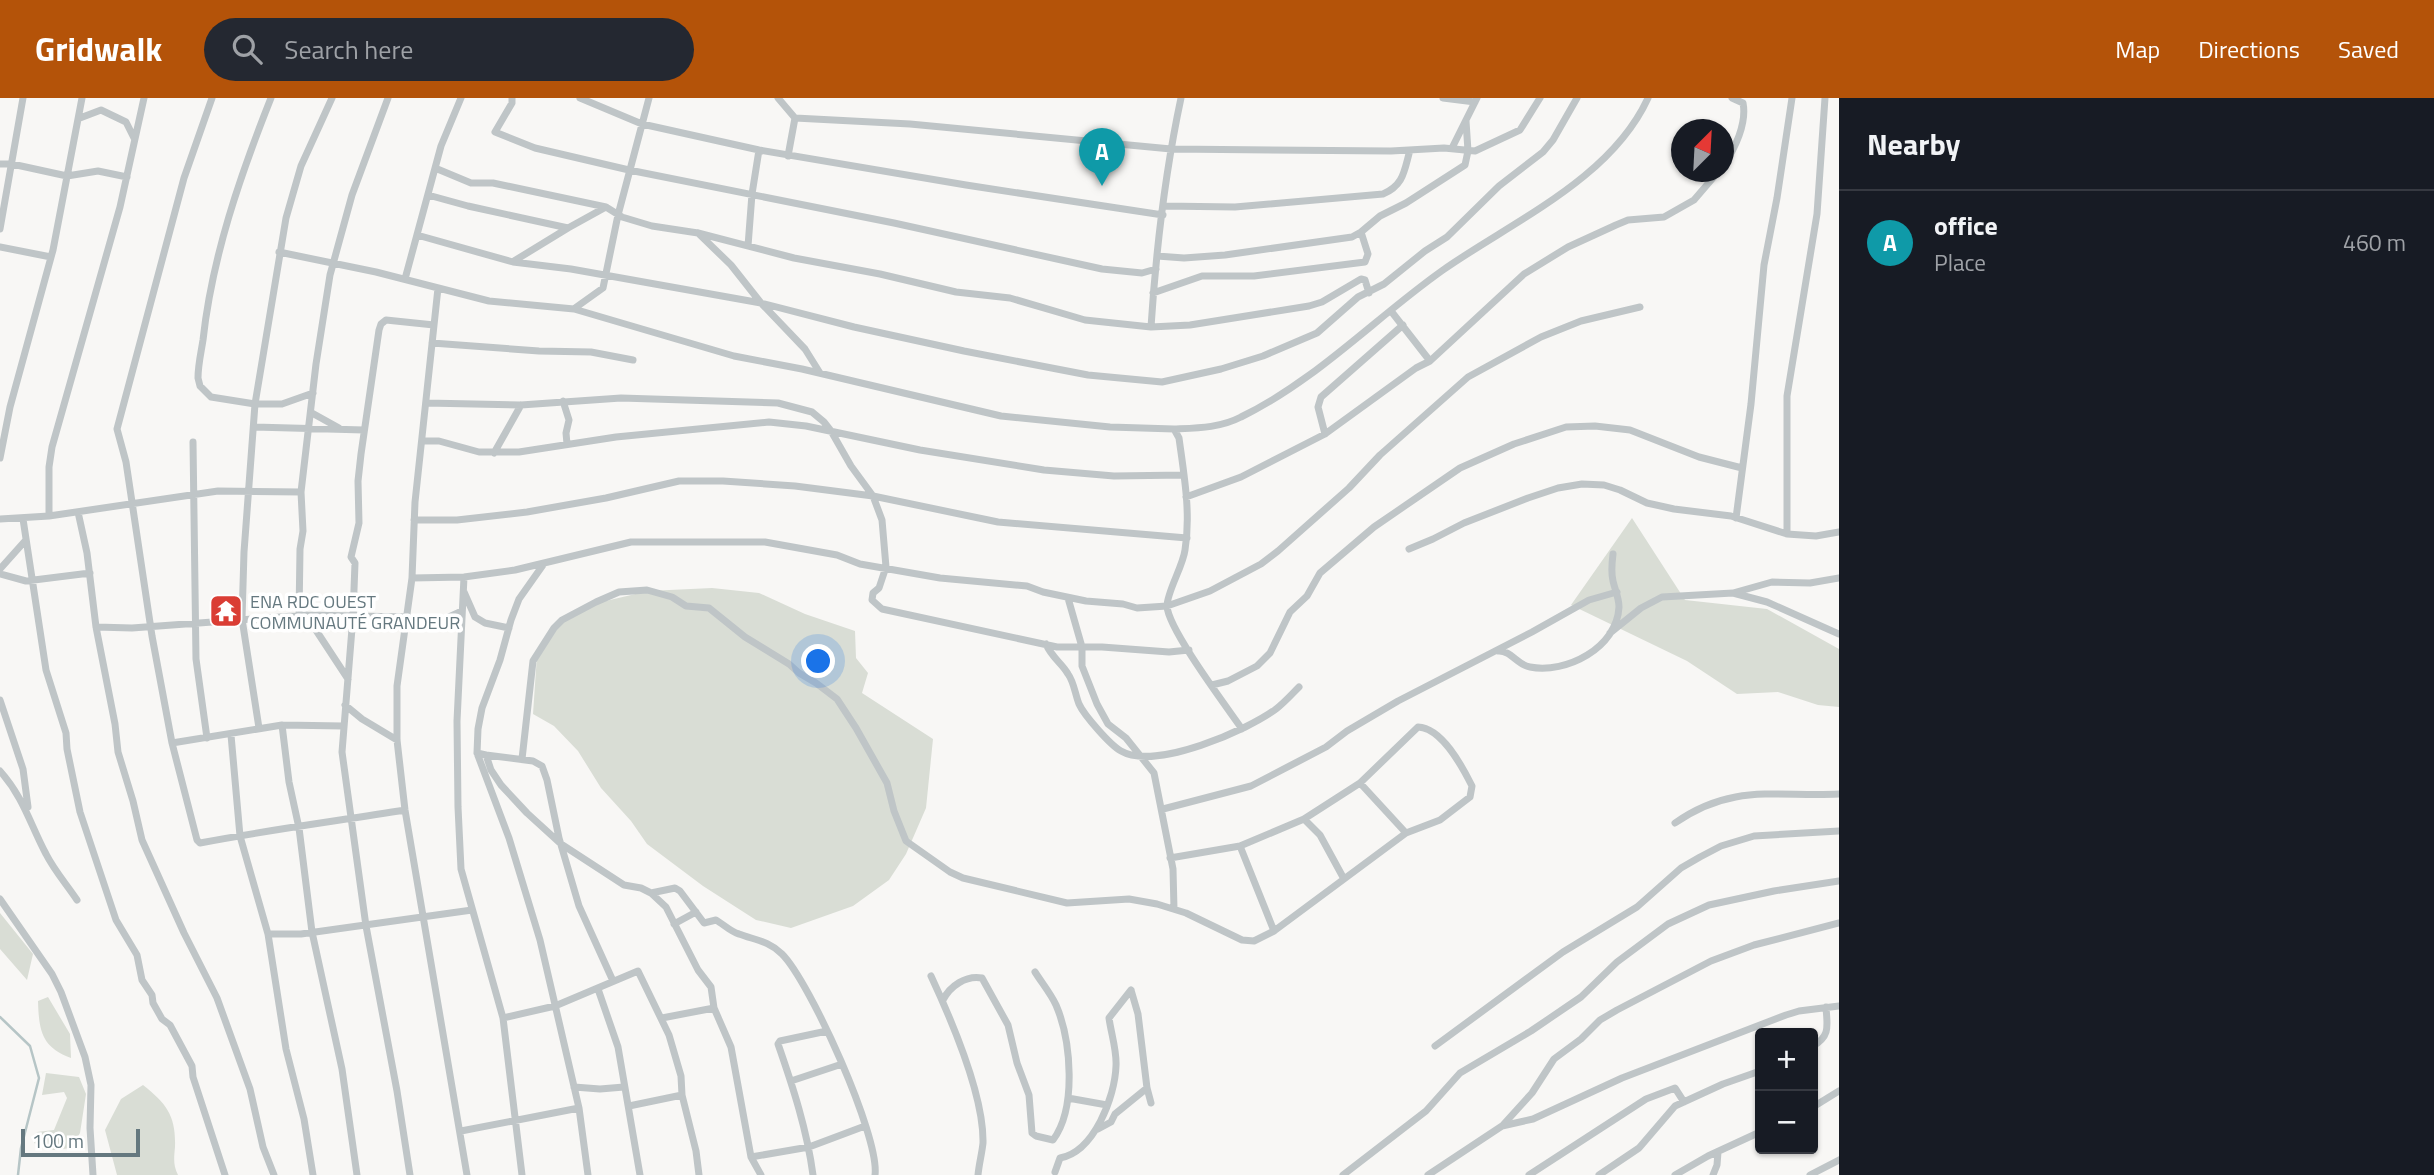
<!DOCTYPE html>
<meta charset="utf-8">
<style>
body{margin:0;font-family:"Titillium Web",sans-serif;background:#242831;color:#f1f3f6}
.controls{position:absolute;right:21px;bottom:21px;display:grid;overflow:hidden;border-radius:7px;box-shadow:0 2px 5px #0004}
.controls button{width:63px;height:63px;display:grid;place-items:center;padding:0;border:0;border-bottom:2px solid #363941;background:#171b24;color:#f1f3f6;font:35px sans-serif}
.compass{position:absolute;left:1671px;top:21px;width:63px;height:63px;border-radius:50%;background:#171b24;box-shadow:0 2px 5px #0004;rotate:24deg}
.scale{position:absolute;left:21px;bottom:18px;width:119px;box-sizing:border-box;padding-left:7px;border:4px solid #65787f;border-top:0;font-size:19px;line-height:24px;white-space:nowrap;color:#65787f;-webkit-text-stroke:5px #fff;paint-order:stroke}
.you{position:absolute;left:819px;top:564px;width:24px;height:24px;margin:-18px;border:5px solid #fff;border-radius:50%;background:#1a73e8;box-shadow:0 0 0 10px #1a73e833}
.badge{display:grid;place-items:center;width:46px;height:46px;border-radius:50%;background:#b45309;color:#fff;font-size:23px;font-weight:700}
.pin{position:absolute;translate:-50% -58px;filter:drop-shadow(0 2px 4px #0008)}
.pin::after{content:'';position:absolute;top:37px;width:24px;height:21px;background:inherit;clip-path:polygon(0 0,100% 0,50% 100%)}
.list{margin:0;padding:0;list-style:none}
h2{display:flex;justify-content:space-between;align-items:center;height:91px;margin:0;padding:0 28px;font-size:30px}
h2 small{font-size:23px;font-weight:400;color:#9ea1a6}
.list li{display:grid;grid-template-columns:46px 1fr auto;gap:21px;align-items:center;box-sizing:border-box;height:105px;padding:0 28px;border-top:2px solid #363941}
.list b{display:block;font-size:26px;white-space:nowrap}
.list p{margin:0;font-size:23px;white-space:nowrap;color:#9ea1a6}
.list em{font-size:23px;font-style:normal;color:#9ea1a6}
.icon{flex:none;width:38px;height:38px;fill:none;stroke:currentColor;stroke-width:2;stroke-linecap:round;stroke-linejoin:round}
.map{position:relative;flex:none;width:1839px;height:1077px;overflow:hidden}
header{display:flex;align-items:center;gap:42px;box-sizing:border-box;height:98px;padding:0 35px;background:#b45309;color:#fff}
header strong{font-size:33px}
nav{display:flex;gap:38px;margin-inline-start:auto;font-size:24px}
.search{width:490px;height:63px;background:#242831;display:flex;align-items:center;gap:18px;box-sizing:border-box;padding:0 24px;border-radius:38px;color:#9ea1a6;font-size:26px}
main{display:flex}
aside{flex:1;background:#171b24}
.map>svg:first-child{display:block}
.green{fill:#d9ddd5}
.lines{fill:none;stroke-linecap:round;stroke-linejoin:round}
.stream{stroke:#b6c5c6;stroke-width:2.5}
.street{stroke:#bfc5c7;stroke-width:7}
.labels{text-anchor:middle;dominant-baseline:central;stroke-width:7;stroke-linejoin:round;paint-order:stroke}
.poi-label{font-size:18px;fill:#65787f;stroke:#fff;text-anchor:start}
</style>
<header>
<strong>Gridwalk</strong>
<div class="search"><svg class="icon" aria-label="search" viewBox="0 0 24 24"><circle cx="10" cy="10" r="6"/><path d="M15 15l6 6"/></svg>Search here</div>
<nav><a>Map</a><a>Directions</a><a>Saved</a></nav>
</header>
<main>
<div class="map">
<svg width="1839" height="1077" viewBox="0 0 1839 1077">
<rect width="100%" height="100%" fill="#f8f7f5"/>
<path class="green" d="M1632,420L1685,502L1767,511L1839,551V609L1818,607L1778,594L1737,596L1687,563L1571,507Z
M712,490L759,495L805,516L855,533L856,560L868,575L862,595L933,641L926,710L906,756L889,782L853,808L791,830L756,822L703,788L647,746L631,723L601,690L578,653L554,628L533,616L537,557L548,539L569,516L593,506L648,493Z
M0,815L33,856L27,882L0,851Z
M48,899L70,936L71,960C41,949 39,932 38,903Z
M46,975L79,979L86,996L80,1035L71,1050L54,1052L34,1045L37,1034L54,1032L67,1000L64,994L42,997Z
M143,987C167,1006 176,1018 175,1049C174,1060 173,1067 178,1077H117L105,1032L121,1001Z"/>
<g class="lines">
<path class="stream" d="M0,919L30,948L39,980L21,1050L18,1077"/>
<path class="street" d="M212,0L184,80L117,331L126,364L152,538L172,645L197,742L200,745C268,732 337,723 405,712
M271,0C240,78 212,159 203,242C201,255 198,267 198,280L200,288L211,299L255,306H282L313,295
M512,0V5L495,34L535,50L629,72L894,125L1102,171L1142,175L1156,171
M580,0L642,26L759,52L966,87L1163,117
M778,0L795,20L910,26L1171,51L1391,53L1444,50L1475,53L1520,32L1540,0
M1443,0L1475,4
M80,20L101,12L126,24L134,40
M1452,50L1477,0
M788,58L795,20
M0,66H12L67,78L98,73L127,79
M1724,66C1735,51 1747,25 1743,5L1732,0
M435,70L471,85H493L606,109
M428,97L468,108L568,130L606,109L622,119L652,128L698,135L794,160L880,176L956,194L1010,200L1085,222L1151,229L1190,227L1309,208L1322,204L1361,181L1365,182L1369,195
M1163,108L1235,109L1383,96C1404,87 1404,73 1410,52
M0,131L23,0
M698,135L731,167L761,205L805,251L820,275
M417,137L513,164L571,171L761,205L854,229L964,253L1088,277L1162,284L1221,271L1263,258L1317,235L1358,199L1384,186L1425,153L1447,139L1499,88L1543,54L1553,42L1577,0
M748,148L752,96L759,52
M0,149L51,159
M279,154L376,174L489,203L574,211L734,258L802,271L1001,318L1110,329L1174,331L1179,340C1184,377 1191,415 1185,452C1183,468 1167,494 1167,508C1168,531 1226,608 1242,631
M1157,158L1184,160L1225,157L1352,139L1361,134L1380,118L1406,105L1465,67L1468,53L1466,23
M514,163L568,130
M405,181L441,48L461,0
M438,190L415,404L412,480L397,588V642L405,712L467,1077
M1153,195L1202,178H1254L1365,164L1368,156L1361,134
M575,210L603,190L618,117L649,0
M1391,213L1430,263
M1151,229C1156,152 1165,75 1181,0
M432,245L539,253L591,254L633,262
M563,303L569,322L566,335L567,346
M426,305L521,307L621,300L778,305L812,314L824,324L831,333L851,368L873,398L882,422L886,469L879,490L873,495L872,502L882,511L1057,549H1102L1169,554L1189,552
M312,315L339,330
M254,329L364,332
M1174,331C1197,330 1220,330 1241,319C1317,282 1375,220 1443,172C1513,123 1611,81 1648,0
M1325,336L1318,309L1321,299L1403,227
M422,343H439L479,354H519L616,339L769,324L806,328L920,352L1044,372L1114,378L1184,377
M193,344L196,561L207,640
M494,355L521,307
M0,360L10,309L53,152L82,0
M1186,399L1241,379L1325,336L1416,270L1430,263L1524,176L1568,149L1616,127L1628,122L1664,119L1694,102L1718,74
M78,414L87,455L96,529L115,626L118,654L133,703L142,742L184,835L217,900L250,991L263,1049L274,1077
M49,418V369L52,349L120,109L144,0
M1736,420L1751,306L1764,167L1777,100L1792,0
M0,421L49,418L218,393L301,394
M23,421L46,572L66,635L67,651L80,714L116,822L137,857L142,882L152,897L153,905L162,921L170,927L192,968L193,979L225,1077
M414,422H457L527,414L606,400L679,383H723L795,388L873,398L998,424L1187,440
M1787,436V298L1817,116L1825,0
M1409,451L1433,441L1464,425L1528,400L1558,390L1582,386L1604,387L1620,392L1647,405L1674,411L1731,418L1787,436L1816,438L1839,434
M543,467L519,501L511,522L500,562L482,610L478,631L477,655L509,740L540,842L579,1010L588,1077
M0,471L25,443
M0,476L26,483L90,475
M464,479L457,623L458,709L461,771L503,920L522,1077
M412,480L464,479L515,472L631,444H765L837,457L860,466L940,480L1027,488L1043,494L1086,503L1123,506L1137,510L1167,508L1210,493L1261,466L1278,453L1349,390L1380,357L1468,279L1541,239L1581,223L1640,209
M464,494L475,519L485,525L509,530
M1733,495L1772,484L1810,485L1839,480
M1068,500L1082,549V568L1097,606L1108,626L1126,640L1154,675L1173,771L1174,811
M306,517L348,581
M299,518L300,451L303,433L301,394L316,266L330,177L352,97L388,0
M438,524L462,513
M96,529L132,530L306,517L407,519L461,528
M1610,535L1641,510L1662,499L1733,495L1767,504L1839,536
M1046,546C1052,560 1062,565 1068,576C1074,584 1075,596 1079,606C1084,617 1110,647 1121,653C1155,673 1248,632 1276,611C1284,605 1292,596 1299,589
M1498,553C1511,552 1517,567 1530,569C1566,576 1617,550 1619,509C1619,500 1615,492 1613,483C1611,475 1612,464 1613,456
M1212,587L1228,583L1257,568L1270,555L1290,514L1307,498L1320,475L1374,429L1460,370L1514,346L1566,329L1595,328L1630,332L1699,359L1742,370
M0,602L23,671L28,709
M345,607L362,621L397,642
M282,627L289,684L299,730L312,834L342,971L357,1077
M259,630L242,521L244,454L255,306L286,120L301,68L332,0
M231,637L240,738L268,836L286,951L304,1021L313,1077
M172,645L282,627L343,628
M477,655L486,657L491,672L501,687L527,715L561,746L624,787L641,790L651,795L675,790L680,793L704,825L716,822C723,826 731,834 739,836C755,842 769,843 782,856C810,884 880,1039 875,1077
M486,657L533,663L542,668L547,682L559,740L579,808L613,883
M522,661L533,563L554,530L562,522L596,504L619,494L647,492L672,499L686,508L709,510L745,539L789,566L799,575L816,585L837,601L856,630L887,685L894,713L906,743L950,774L963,780L1067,805L1129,801L1157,806L1186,815L1242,842L1254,843L1274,833L1406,735L1440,722L1470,699L1472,688C1462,668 1442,630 1418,629L1360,685L1304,721L1240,748L1170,760
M0,673C24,700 30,726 46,756C54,772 67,787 77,802
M1360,685L1406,735
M1163,711L1251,688L1326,649L1347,633L1398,603L1532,534L1589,502L1617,494
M1304,721L1320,737L1344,781
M1675,725C1732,685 1775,699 1839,696
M1240,748L1274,833
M651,795L666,809L698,872L711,889L714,910L731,949L751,1059L761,1077
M0,801L52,876L61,894L85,959L91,987L90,1030L93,1077
M674,826L696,814
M268,836H301L472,812
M931,878C951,921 984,997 983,1045C982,1055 979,1066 978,1077
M598,891L618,949L640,1077
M1131,892L1138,916L1147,990L1151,1005
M943,902C950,888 966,877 982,880L1008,927L1017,965L1029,997L1032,1035L1036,1038L1053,1042C1077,1010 1071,942 1056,907C1051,896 1042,885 1035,874
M503,920L555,908L638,873L669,937L681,978L682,997L696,1053L699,1077
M662,920L714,910
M1435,948L1563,854L1637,809L1681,770L1700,759L1721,748L1754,738L1839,733
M1813,948C1831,938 1827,927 1826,909
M791,983L842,966
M574,989L600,991L624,989
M1068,1000L1107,1007
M629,1008L682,997
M1813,1009L1839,993
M1503,1027L1532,995L1554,961L1581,941L1600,922L1617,912L1711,863L1754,847L1839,825
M1098,1031L1111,1024L1115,1016L1147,990
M461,1033L579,1010
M751,1059L809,1049L865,1028
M1055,1074L1060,1060C1094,1054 1115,999 1116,968C1117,953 1111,935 1109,920L1131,892
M410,1077L397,993L366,828L342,654L353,518L355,465L351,459L359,425L358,383L361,356L379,232L381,226L386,222L434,227
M813,1077C807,1032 793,989 778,946L780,943L827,933
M1343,1077L1426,1013L1460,975L1531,933L1581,899L1617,864L1668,826L1709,807L1774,793L1839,783
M1428,1077L1502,1028L1533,1021L1622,980L1786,917L1799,913L1839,908
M1529,1077L1646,1001L1675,990L1684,1004
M1599,1077L1639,1050L1675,1008L1723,986L1760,973
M1675,1077L1708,1058L1760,1034
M1713,1077L1717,1067L1718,1054
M1810,1077L1839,1062"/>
</g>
<defs>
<symbol id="temple-square" viewBox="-11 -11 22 22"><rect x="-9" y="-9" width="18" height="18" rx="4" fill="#da3d34" stroke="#fff"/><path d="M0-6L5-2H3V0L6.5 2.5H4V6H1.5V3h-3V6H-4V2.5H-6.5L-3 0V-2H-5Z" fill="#fff"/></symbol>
</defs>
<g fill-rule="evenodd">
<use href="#temple-square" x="207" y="494" width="38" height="38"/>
</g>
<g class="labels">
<g class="poi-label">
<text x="250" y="503">ENA RDC OUEST<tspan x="250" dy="21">COMMUNAUTÉ GRANDEUR</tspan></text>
</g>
</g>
</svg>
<div class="controls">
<button>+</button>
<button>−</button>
</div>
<svg class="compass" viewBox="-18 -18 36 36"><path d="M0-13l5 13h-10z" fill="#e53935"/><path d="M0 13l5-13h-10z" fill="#9ea1a6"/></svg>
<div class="scale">100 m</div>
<div class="you"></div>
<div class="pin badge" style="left:1102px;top:88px;background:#0f9aa8">A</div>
</div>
<aside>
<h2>Nearby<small></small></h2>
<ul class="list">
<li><span class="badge" style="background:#0f9aa8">A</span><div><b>office</b><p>Place</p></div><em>460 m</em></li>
</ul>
</aside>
</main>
